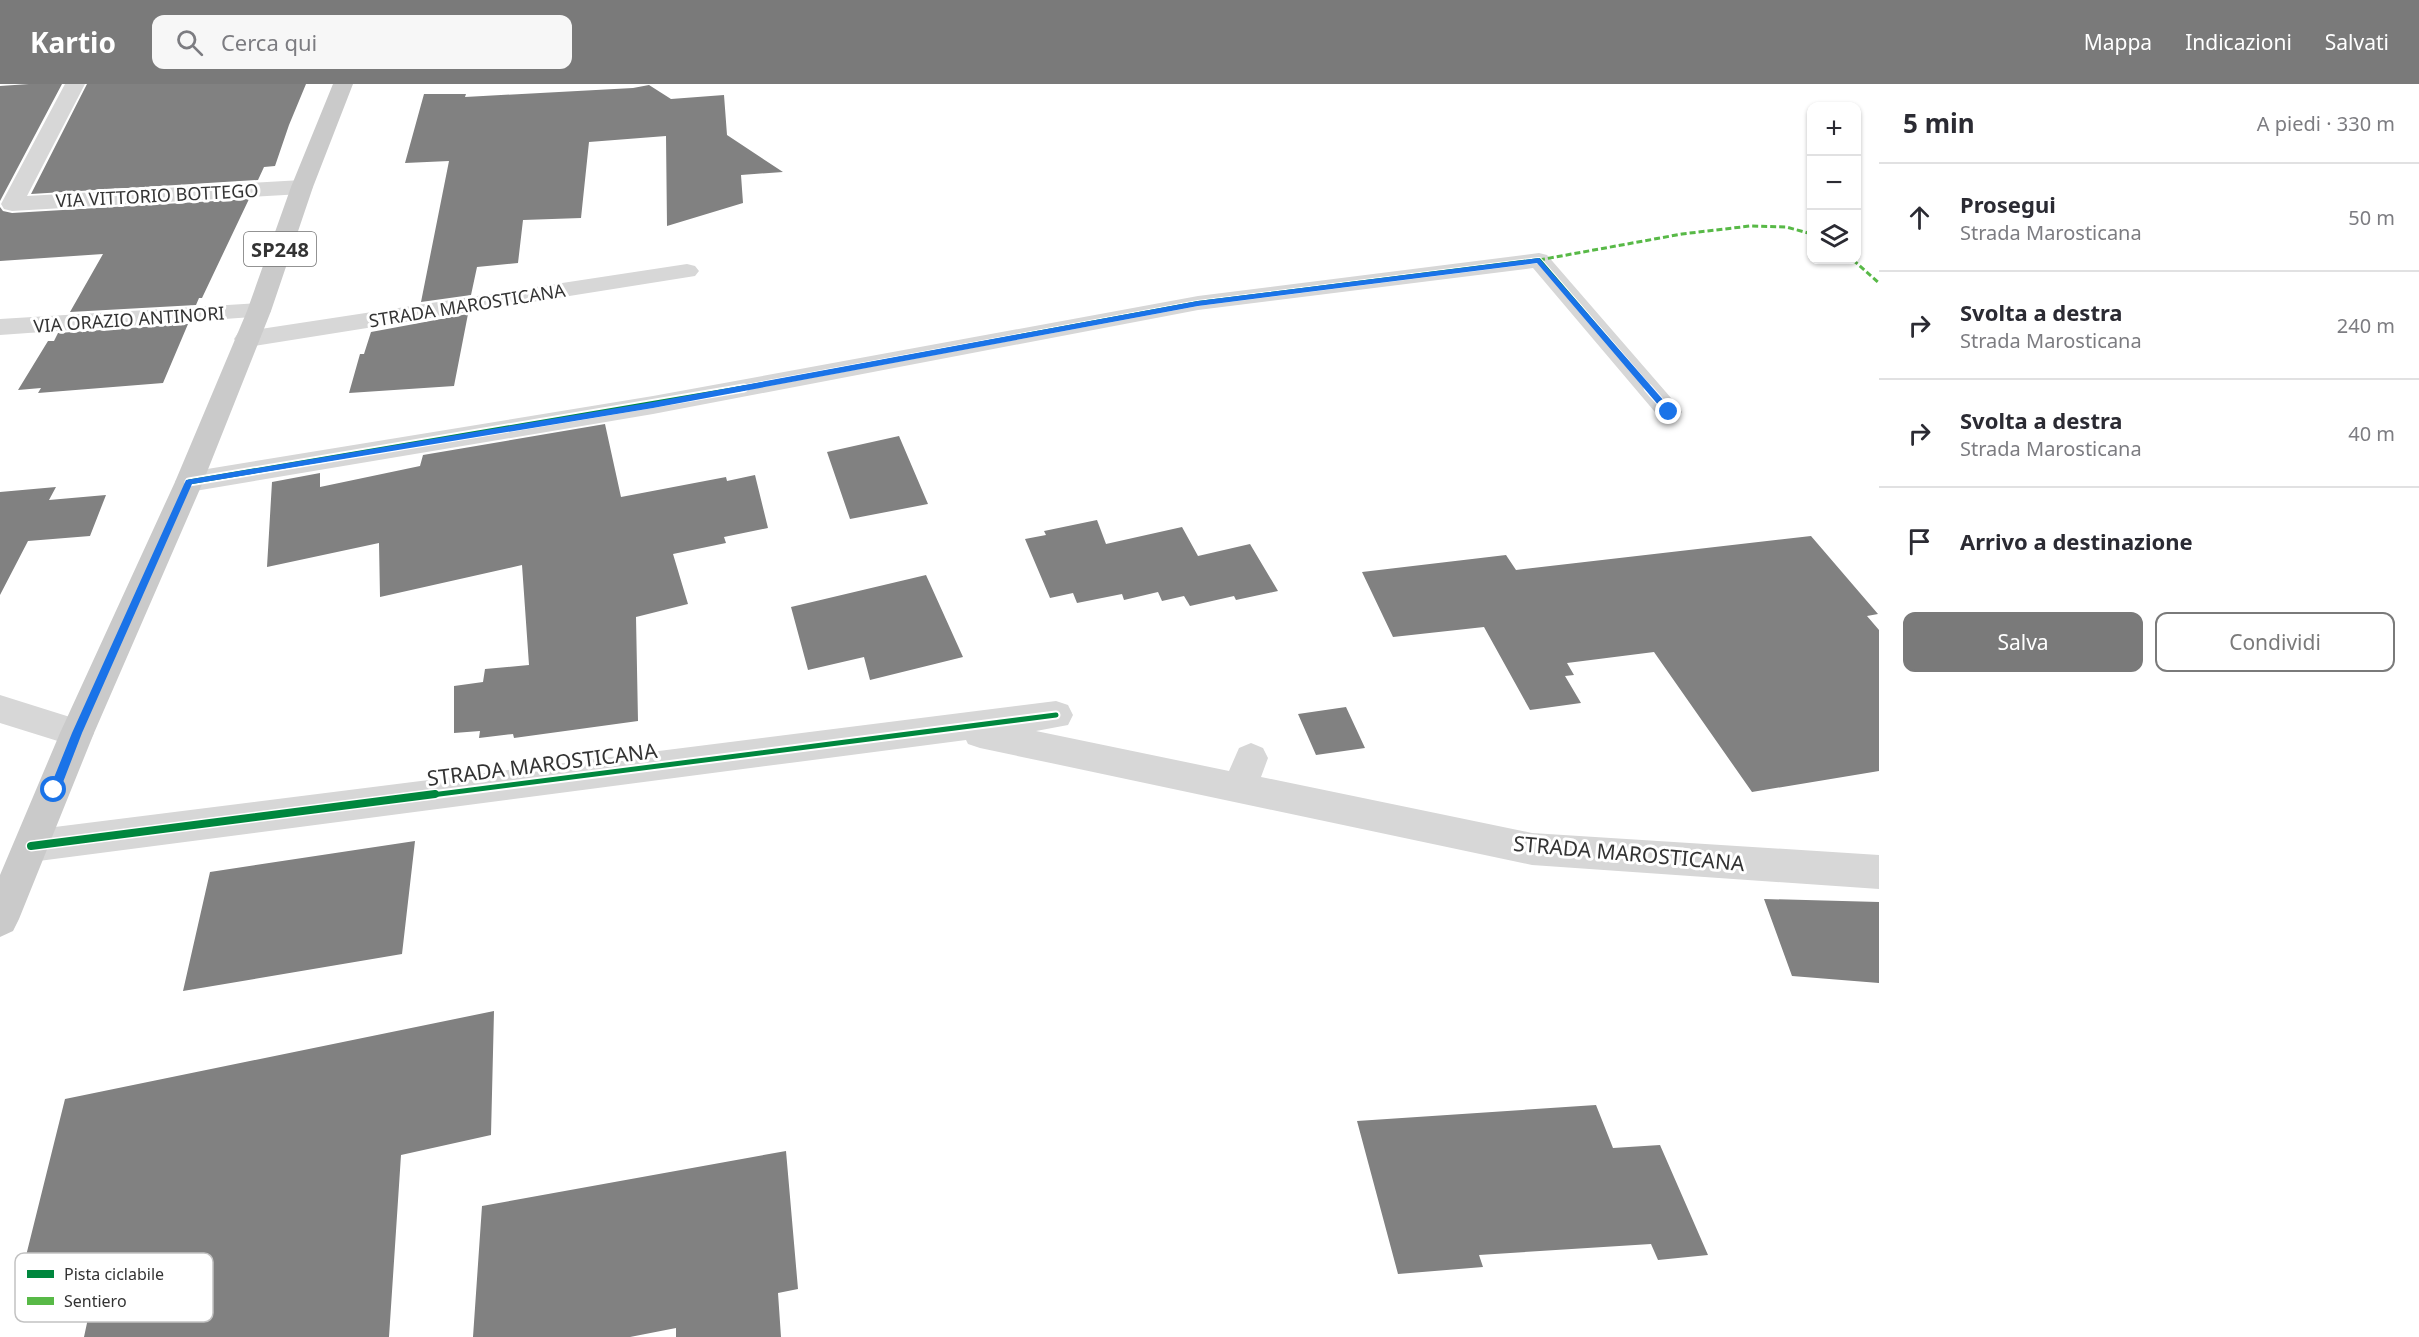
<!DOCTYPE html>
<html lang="it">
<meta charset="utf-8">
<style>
body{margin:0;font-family:"Noto Sans",sans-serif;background:#f7f7f7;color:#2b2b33}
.controls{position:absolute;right:18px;top:18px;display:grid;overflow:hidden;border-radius:12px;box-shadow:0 2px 4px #0004}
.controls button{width:54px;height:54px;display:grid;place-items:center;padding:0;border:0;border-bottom:2px solid #e1e1e2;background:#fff;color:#2b2b33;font:30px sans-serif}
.stop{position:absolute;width:18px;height:18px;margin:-14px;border:4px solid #1a73e8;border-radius:50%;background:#fff}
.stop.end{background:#1a73e8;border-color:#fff;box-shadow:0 2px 6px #0008}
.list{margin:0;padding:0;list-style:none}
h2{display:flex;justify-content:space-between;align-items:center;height:78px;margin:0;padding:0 24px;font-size:26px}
h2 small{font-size:20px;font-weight:400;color:#7c7c81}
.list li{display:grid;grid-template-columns:39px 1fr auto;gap:18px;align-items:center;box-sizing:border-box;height:108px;padding:0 24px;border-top:2px solid #e1e1e2}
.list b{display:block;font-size:22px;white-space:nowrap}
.list p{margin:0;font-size:20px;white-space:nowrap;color:#7c7c81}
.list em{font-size:20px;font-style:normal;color:#7c7c81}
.actions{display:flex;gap:12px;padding:18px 24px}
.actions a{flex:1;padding:14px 0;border:2px solid #7a7a7a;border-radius:12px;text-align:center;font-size:21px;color:#7a7a7a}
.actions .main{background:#7a7a7a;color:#fff}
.icon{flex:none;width:33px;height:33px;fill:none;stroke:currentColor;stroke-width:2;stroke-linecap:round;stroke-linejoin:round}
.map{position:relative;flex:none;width:1879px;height:1253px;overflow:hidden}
header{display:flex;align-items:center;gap:36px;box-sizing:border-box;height:84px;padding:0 30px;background:#7a7a7a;color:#fff}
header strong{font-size:28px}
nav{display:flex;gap:33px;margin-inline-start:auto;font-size:21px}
.search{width:420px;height:54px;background:#f7f7f7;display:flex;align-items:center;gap:15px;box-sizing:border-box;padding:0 21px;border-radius:12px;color:#7c7c81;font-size:22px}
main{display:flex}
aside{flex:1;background:#fff}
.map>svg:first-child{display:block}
.building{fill:#818181}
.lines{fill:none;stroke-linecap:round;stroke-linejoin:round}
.street{fill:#d7d7d7;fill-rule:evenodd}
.primary{fill:#cacaca;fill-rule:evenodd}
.quiet{stroke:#58b947;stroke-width:3;stroke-dasharray:6 3;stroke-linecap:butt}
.cycleway-far2-casing{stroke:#fff;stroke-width:6}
.cycleway-far1-casing{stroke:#fff;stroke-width:9}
.cycleway-casing{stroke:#fff;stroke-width:11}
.cycleway-far2{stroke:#00873e;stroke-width:4}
.cycleway-far1{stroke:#00873e;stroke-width:5}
.cycleway{stroke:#00873e;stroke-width:8}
.route{fill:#1a73e8}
.labels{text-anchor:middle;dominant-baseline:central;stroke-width:6;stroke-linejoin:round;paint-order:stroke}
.far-street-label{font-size:18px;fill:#333;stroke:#fff}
.shield{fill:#fff;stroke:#707070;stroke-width:1.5}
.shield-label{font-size:20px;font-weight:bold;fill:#333}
.street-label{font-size:21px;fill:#333;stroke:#fff}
.key{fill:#fff;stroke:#c2c2c2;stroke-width:1.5}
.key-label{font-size:16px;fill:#333}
</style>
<header>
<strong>Kartio</strong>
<div class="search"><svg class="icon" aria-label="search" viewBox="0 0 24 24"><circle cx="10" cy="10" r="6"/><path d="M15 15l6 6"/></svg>Cerca qui</div>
<nav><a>Mappa</a><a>Indicazioni</a><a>Salvati</a></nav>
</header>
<main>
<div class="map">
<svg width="1879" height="1253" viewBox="0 0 1879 1253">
<rect width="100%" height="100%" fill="#fff"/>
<path class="building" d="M29,0H62L0,117V2Z
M87,0H306L289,41L275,82L264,83L258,96L31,110Z
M649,1L671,15L724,11L727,51L783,88L741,91L743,119L667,142L666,52L589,58L581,134L523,136L518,179L477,183L471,211L421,218L449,77L405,79L424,10H466L465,13L633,4Z
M249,115L202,214H199L196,221L70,228L103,170L0,177V123L3,127L12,129Z
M468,230L454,302L349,309L360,270H364L371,248Z
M188,240L163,299L38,309L41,304L18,306L48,257H54L58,249Z
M605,340L621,413L726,393L727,397L755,391L768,444L724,453L726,459L673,470L688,520L636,533L638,637L514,654L513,650L479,654L480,647L454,649V602L483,598L485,585L529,581L522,481L380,513L379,459L267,483L272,398L320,389V403L420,382L423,371Z
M899,352L928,420L850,435L827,368Z
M56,403L49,416L106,411L90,452L28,457L0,511V408Z
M1097,436L1106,460L1182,443L1198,472L1250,460L1278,507L1236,516L1234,512L1190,522L1184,512L1162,517L1158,508L1124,516L1122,510L1077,519L1073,509L1050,514L1025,455L1046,451L1044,447Z
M1811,452L1878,530L1867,532L1879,546V687L1752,708L1654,568L1567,579L1574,591L1565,592L1581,619L1530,626L1484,543L1393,553L1362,488L1506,471L1516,486Z
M926,491L963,573L870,596L864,573L808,586L791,523Z
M1346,623L1365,664L1316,671L1298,630Z
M415,757L402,870L183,907L210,788Z
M1764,815L1879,818V899L1792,892Z
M494,927L491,1051L401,1071L389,1253H84L99,1183L19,1200L65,1015Z
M1596,1021L1613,1064L1660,1061L1708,1171L1658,1176L1651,1160L1479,1171L1483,1183L1398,1190L1357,1037Z
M786,1067L798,1205L778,1209L781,1253H676V1244L630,1253H473L482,1122Z"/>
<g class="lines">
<path class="street" d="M65,0H85L27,112L302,96L310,98L313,103L310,108L302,110L12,127L4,125L1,120Z
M1539,169L1547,171L1678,322L1682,328L1678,334L1669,337L1660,334L1533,184L1198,226L653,330L189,408L179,405L175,398L179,391L189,388L653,312L1198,212Z
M687,180L695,182L699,187L695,192L247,263L238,261L234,255L238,249L247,247Z
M259,219L268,222L271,227L268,232L0,251V235Z
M0,611L89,639L94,649L89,659L77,663L0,639Z
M1056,617L1068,621L1073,631L1068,641L1036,647L1229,687L1239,664L1251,659L1263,664L1268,674L1261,693L1532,749L1879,771V805L1532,781L980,664L968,660L966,656L31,778L18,773L13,762L18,751L31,746Z"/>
<path class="primary" d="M333,0H353L313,103L271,227L203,398L94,649L19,835L13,847L0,853V791L60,649L175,398L247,227L291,103Z"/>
<path class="quiet" d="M1539,176L1682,150L1750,142L1786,143L1812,150
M1853,176L1879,199"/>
<defs>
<path id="cycleway-far2" d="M736,305L1198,219L1539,176L1650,305"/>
<path id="cycleway-far1" d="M1648,304L1669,328
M189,398L744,304
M424,712L1056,631"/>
<path id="cycleway" d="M31,762L435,710"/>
</defs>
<use href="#cycleway-far2" class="cycleway-far2-casing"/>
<use href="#cycleway-far1" class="cycleway-far1-casing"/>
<use href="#cycleway" class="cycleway-casing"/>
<use href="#cycleway-far2" class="cycleway-far2"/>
<use href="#cycleway-far1" class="cycleway-far1"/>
<use href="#cycleway" class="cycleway"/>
</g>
<path class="route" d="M1539,174L1672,326V330H1666L1537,179L1198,222L653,324L192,400L82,649L60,706L54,710L49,706L72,649L186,396L653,318L1198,217Z"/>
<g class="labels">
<g class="far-street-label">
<text transform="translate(157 111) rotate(-3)">VIA VITTORIO BOTTEGO</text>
<text transform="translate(467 221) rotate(-9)">STRADA MAROSTICANA</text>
<text transform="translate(129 235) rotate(-4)">VIA ORAZIO ANTINORI</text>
</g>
<rect class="shield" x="244" y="148" width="72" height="34" rx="4.5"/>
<g class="shield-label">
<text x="280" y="165">SP248</text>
</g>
<g class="street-label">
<text transform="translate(542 680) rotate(-7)">STRADA MAROSTICANA</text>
<text transform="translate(1629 769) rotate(5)">STRADA MAROSTICANA</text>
</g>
</g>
<rect x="15" y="1169" width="198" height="69" rx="9" class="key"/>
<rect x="27" y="1186" width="27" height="8" fill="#00873e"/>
<rect x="27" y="1213" width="27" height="8" fill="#58b947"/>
<g class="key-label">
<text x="64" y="1196">Pista ciclabile</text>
<text x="64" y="1223">Sentiero</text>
</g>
</svg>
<div class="controls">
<button>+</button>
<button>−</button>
<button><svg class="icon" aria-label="layers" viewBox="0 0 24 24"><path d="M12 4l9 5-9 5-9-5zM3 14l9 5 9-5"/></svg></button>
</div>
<div class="stop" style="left:54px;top:706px"></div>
<div class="stop end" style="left:1669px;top:328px"></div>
</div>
<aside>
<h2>5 min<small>A piedi · 330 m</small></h2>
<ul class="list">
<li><svg class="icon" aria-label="ahead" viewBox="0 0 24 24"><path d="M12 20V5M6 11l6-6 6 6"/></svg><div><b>Prosegui</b><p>Strada Marosticana</p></div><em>50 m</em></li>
<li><svg class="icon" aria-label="right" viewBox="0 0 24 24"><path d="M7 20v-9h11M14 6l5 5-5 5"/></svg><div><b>Svolta a destra</b><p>Strada Marosticana</p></div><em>240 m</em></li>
<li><svg class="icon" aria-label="right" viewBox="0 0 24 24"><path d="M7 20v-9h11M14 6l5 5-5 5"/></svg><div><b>Svolta a destra</b><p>Strada Marosticana</p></div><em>40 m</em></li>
<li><svg class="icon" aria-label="arrive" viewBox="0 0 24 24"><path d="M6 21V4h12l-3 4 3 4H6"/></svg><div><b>Arrivo a destinazione</b></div></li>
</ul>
<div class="actions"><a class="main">Salva</a><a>Condividi</a></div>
</aside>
</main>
